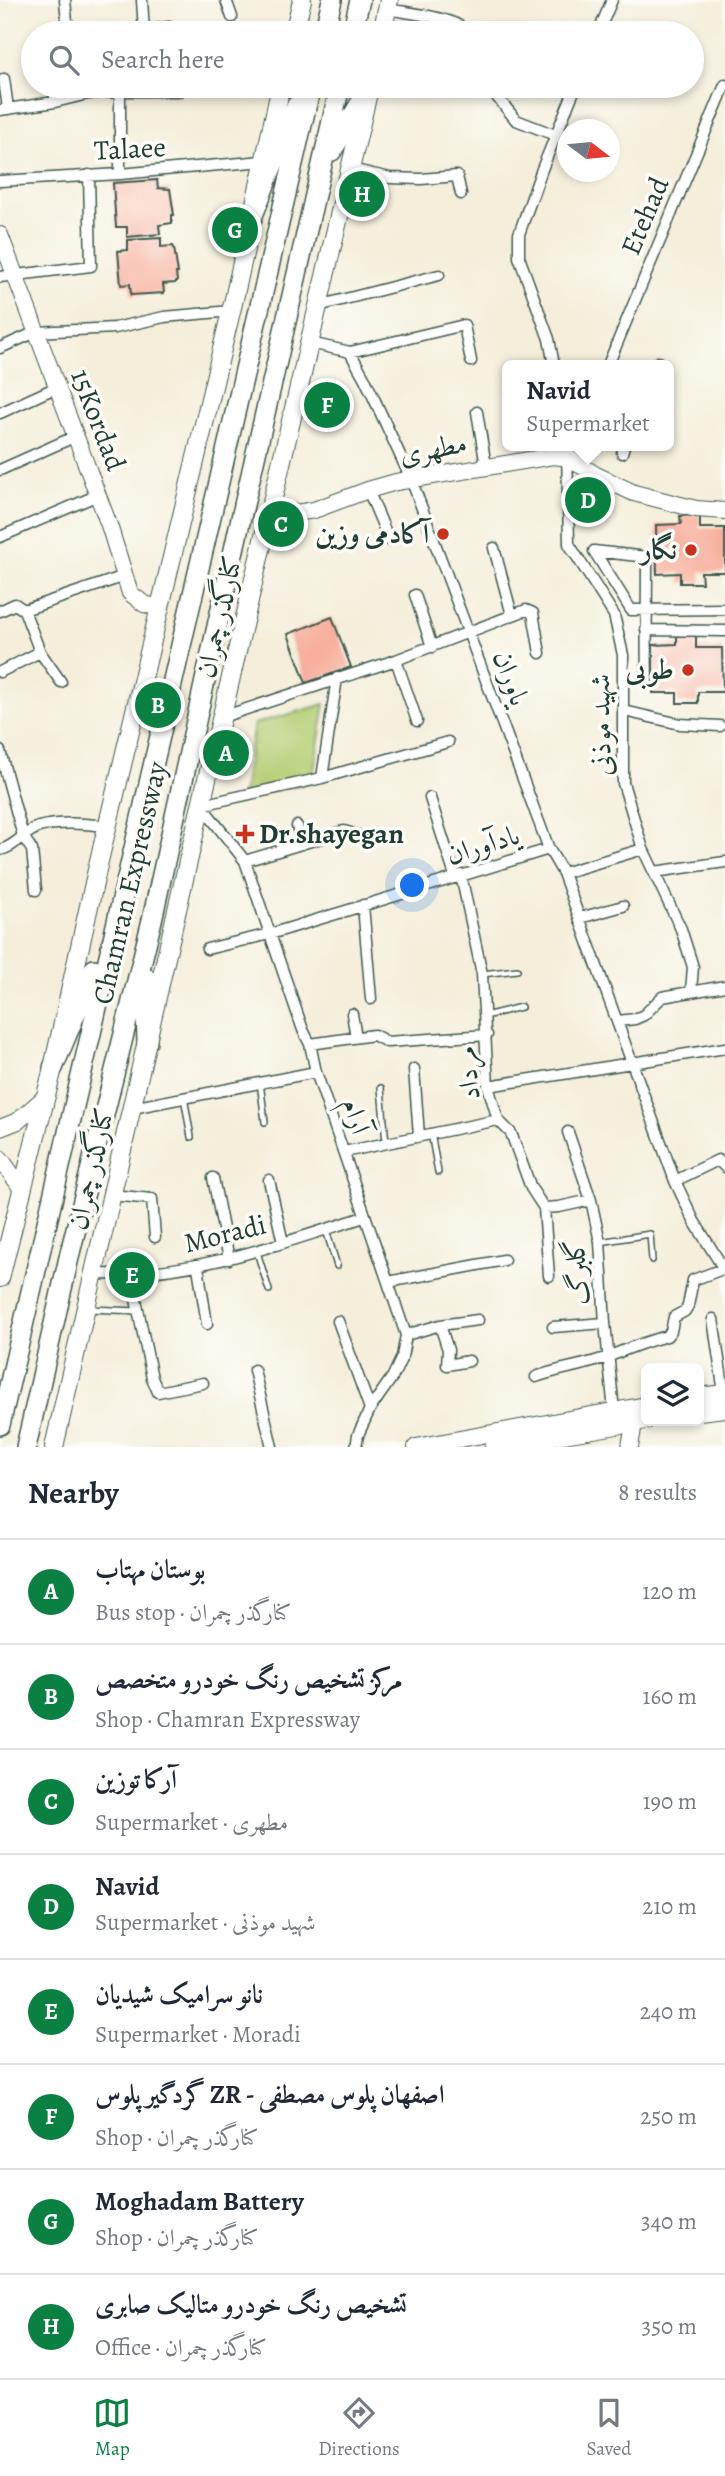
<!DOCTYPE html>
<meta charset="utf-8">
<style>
body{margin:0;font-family:Alegreya,Amiri,serif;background:#f6f6f7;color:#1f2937}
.controls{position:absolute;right:21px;bottom:21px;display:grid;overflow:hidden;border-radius:10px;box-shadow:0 4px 10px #0003}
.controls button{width:63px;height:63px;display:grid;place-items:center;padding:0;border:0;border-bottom:2px solid #e0e1e3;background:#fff;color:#1f2937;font:35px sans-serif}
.compass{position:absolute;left:557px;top:119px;width:63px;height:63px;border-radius:50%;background:#fff;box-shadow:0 4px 10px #0003;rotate:106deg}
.you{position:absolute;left:413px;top:886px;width:24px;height:24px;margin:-18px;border:5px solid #fff;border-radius:50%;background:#1a73e8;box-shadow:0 0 0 10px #1a73e833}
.badge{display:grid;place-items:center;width:46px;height:46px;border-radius:50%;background:#0b8043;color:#fff;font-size:23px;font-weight:700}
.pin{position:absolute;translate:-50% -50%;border:4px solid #fff;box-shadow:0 2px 7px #0006}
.popup{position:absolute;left:502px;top:360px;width:172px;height:91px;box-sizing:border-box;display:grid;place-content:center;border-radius:10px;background:#fff;filter:drop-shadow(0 2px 5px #0005);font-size:23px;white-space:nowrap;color:#747a83}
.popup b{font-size:26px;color:#1f2937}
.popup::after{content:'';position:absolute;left:50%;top:100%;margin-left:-14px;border:14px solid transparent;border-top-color:#fff}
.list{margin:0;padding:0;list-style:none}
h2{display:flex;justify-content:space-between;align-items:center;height:91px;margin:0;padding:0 28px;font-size:30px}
h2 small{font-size:23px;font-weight:400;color:#747a83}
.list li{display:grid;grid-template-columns:46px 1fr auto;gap:21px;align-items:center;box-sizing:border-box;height:105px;padding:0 28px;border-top:2px solid #e0e1e3}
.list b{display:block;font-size:26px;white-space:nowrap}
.list p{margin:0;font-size:23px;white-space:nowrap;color:#747a83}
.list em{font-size:23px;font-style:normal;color:#747a83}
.icon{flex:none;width:38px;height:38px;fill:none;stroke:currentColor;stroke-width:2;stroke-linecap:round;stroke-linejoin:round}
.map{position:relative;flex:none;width:725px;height:1447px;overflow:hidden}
.search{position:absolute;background:#fff;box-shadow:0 4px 10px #0003;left:21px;right:21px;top:21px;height:77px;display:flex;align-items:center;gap:18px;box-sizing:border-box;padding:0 24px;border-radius:38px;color:#747a83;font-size:26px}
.sheet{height:931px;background:#fff}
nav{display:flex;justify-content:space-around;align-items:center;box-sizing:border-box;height:98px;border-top:2px solid #e0e1e3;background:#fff;font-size:19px;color:#747a83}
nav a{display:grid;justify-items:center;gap:4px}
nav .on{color:#0b8043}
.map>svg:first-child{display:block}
.green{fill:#b5ce74;stroke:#6a8654;stroke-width:2}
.building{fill:#f8af9d}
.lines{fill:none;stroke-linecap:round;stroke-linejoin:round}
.lane-casing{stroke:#3f584d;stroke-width:8}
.street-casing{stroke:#3f584d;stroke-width:13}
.secondary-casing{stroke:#3f584d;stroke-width:18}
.primary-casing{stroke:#3f584d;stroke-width:20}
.highway-casing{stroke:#3f584d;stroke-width:22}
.lane{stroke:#fff;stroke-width:5}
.street{stroke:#fff;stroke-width:10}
.secondary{stroke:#fff;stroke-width:16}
.primary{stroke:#fff;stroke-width:18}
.highway{stroke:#fff;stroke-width:19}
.poi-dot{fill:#c8321e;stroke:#fdfcf7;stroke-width:2.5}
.labels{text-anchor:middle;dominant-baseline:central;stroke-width:7;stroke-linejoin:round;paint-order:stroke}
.street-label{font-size:28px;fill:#1f3d34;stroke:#fdfcf7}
.poi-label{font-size:28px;font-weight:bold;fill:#1f3d34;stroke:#fdfcf7;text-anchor:end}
</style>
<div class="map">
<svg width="725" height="1447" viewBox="0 0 725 1447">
<rect width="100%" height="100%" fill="#fdfcf7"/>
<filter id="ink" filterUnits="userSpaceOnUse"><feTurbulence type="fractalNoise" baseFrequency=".0143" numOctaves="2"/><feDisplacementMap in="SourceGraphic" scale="14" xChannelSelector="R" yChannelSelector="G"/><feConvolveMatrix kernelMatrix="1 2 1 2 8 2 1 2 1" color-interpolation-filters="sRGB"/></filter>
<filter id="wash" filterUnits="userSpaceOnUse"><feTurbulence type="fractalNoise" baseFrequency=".00686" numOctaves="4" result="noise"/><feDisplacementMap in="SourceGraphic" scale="28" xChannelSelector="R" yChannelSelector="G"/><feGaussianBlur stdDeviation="1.57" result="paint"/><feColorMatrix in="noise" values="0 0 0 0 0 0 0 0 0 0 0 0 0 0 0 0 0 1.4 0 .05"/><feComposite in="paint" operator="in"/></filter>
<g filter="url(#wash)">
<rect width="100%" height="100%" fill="#f4eeda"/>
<path class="green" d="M325,704L312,782L242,797L254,724Z"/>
<g id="blocks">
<path class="building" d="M157,180L158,188L170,189L174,215H172V223L159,225L160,234L127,237V227H116L113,183Z
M161,238V247L173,246L174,248L178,273H176L177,281L175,283L163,284L164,293L131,295L130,284L121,285L118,251L128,250V240Z
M700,515V528H725V572H701L702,583H680V573L657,574L656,525L681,524L680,516Z
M332,617L351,667L306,683L288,634Z
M696,635V648H722L723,692H698V703H677V693H653V645L677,644V636Z"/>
</g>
</g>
<g filter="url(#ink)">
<use href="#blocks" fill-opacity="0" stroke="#3f584d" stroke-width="2"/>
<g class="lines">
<defs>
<path id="lane" d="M482,974L517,970
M485,1016L521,1007
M260,1082L265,1122
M381,1088L386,1143
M184,1097L191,1137
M431,1133L438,1172
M326,1230L337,1266
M600,1242L650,1234L652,1260
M257,1252L269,1290
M89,1309L138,1311"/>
<path id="street" d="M65,0L68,33
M142,0L144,31
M226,0L232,17
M387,9C407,13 457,17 468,33
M142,33L144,31L169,27
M598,33L612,0
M4,79L8,109
M488,86L516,120L555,135
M120,91V174
M55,102V86
M0,110L55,102L88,94L120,91H179L181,86
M350,169L390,178L421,179L457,176L461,194
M0,181L120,174L263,161
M0,277L91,266L89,175
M318,306L439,275
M310,343L350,352L365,379L411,479L549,849L563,873L675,1181L694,1221L722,1266L720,1270L693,1280L688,1306L685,1311L674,1317L671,1331L667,1336C647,1341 629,1348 610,1356C586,1366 560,1368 536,1377
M0,348L36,332L115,328L164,317L231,311
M350,352L464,325L471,361
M554,365L549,339L519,257V234L542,169L576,86
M608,365L725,85
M657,365L658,362
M477,412L486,466
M0,413L57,387
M567,446L569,544L614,615L623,655V783L643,849L681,929L693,967L691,991
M622,453L624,446
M0,470L76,436
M368,490L389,540
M0,537L98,495
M494,548L512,615
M415,595L432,647
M24,610L125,576
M24,610L40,652L61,682
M0,611L15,604L24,610
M646,630L725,631
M396,660L417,721
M0,672L40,652
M647,684C646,642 647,600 647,557L594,551L631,610L725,609
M624,711L680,724L720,726
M222,717L396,660L526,610L533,613L540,653
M0,751L23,836L32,850L36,890
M322,778L337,678
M430,798L455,876
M297,826L302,844
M0,850C15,847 24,832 39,827C60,821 86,824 107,826
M245,861L344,831L360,836
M654,872L725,862
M563,873L643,849
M461,875L482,974L488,1086L498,1120L511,1133L531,1188L544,1208L559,1207L591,1200
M363,905L371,999
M580,918L623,906
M207,949L270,934L549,849
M352,1014L356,1037
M618,1021L635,1019L644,1015L662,997L725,986
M310,1044L374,1035L387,1042L487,1035
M414,1069L419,1136
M488,1086L725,1048
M132,1108L316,1072
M568,1132L591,1200L600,1242L605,1323L614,1411
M344,1152L498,1120
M213,1178L229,1259
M269,1180L283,1243
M675,1181L718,1160L725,1167
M111,1195L152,1199L155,1237
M544,1208L549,1276
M198,1267L207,1324
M93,1274C190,1277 274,1246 364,1217
M131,1275L152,1378L158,1392L203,1383
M388,1282L504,1260
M713,1319L724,1393
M338,1321L370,1409
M440,1325L478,1320
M553,1327L605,1323
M406,1335L440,1325L448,1350L447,1365L469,1361
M254,1370L272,1447
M356,1447L358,1435L370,1409L393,1376L402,1357L406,1335L316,1072L310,1044L303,1030L245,861L201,805L322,778L448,742"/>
<path id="secondary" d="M0,235L109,525L130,593L144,604L160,608
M271,508L296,513L314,510L368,490L396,482L553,456L569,458L596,475L634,493L696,509L725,511
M0,1128L18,1121L45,1097
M0,1158L22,1189
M699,1396L725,1393
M699,1412L725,1409
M416,1447L646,1405
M493,1447L646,1421
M630,1447L634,1423"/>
<path id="primary" d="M294,33L302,0
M382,33L389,0
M0,1278L53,1068L99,861L234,299L281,86
M54,1447L201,805L367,97"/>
<path id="highway" d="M324,33L332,0
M352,33L360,0
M332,151L368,90
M250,223L296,106
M145,977L147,1042
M53,1068L94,969
M0,1425L311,86
M26,1447L70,1253L152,920L239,527L340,86"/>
</defs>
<use href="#lane" class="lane-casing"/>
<use href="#street" class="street-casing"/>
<use href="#secondary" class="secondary-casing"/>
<use href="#primary" class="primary-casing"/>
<use href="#highway" class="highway-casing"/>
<use href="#lane" class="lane"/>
<use href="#street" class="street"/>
<use href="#secondary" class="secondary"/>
<use href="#primary" class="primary"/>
<use href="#highway" class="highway"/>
</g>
</g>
<g class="poi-dot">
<circle cx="443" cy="534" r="7"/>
<circle cx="691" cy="550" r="7"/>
<circle cx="688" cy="670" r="7"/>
<path d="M241.5 823.5h7v7h7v7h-7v7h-7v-7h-7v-7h7z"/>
</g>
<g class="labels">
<g class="street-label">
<text transform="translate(130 149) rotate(-3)">Talaee</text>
<text transform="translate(645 216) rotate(-67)">Etehad</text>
<text transform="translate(98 420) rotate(69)">15Kordad</text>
<text transform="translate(433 449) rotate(-11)">مطهری</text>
<text transform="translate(219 617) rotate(-77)">کنارگذر چمران</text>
<text transform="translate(511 678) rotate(70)">یاوران</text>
<text transform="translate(601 725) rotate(-91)">شهید موذنی</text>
<text transform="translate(483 845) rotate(-17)">یادآوران</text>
<text transform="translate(130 883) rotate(-77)">Chamran Expressway</text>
<text transform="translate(468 1073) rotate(-96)">مرداد</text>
<text transform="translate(356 1116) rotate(72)">آرام</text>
<text transform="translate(91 1169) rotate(-77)">کنارگذر چمران</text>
<text transform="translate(225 1234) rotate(-14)">Moradi</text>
<text transform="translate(577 1272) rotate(-95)">گلبرگ</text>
</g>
<g class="poi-label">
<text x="429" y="534">آکادمی وزین</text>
<text x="677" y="550">نگار</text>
<text x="674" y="670">طوبی</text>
<text x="259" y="834" text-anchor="start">Dr.shayegan</text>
</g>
</g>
</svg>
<div class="controls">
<button><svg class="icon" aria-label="layers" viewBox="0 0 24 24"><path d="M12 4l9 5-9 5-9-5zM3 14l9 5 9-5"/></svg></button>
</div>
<svg class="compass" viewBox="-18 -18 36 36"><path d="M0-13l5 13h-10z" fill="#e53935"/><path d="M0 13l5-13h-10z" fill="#747a83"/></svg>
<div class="you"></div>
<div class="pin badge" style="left:226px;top:753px">A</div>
<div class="pin badge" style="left:158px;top:705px">B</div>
<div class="pin badge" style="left:281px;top:524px">C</div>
<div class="pin badge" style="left:588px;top:500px">D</div>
<div class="popup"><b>Navid</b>Supermarket</div>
<div class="pin badge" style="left:132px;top:1275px">E</div>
<div class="pin badge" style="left:327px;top:405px">F</div>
<div class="pin badge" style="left:235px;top:230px">G</div>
<div class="pin badge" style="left:362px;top:194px">H</div>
<div class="search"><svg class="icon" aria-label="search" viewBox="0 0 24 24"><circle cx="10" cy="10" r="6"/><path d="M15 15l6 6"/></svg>Search here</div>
</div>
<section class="sheet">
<h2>Nearby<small>8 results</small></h2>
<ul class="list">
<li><span class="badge">A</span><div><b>بوستان مهتاب</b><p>Bus stop · کنارگذر چمران</p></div><em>120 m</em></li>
<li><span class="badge">B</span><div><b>مرکز تشخیص رنگ خودرو متخصص</b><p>Shop · Chamran Expressway</p></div><em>160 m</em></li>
<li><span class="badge">C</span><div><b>آرکا توزین</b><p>Supermarket · مطهری</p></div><em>190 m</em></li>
<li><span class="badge">D</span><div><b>Navid</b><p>Supermarket · شهید موذنی</p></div><em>210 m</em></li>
<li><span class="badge">E</span><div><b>نانو سرامیک شیدیان</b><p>Supermarket · Moradi</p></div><em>240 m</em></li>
<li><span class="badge">F</span><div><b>گردگیر پلوس ZR - اصفهان پلوس مصطفی</b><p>Shop · کنارگذر چمران</p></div><em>250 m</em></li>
<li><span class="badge">G</span><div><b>Moghadam Battery</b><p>Shop · کنارگذر چمران</p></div><em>340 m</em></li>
<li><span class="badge">H</span><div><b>تشخیص رنگ خودرو متالیک صابری</b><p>Office · کنارگذر چمران</p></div><em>350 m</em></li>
</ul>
</section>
<nav>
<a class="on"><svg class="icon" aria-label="map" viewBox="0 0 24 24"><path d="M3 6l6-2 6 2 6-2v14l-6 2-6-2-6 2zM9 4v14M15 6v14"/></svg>Map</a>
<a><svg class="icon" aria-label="directions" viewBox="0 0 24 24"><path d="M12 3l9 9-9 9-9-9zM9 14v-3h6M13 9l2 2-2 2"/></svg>Directions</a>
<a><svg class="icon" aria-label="saved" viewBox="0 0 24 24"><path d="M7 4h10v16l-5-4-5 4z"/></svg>Saved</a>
</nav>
